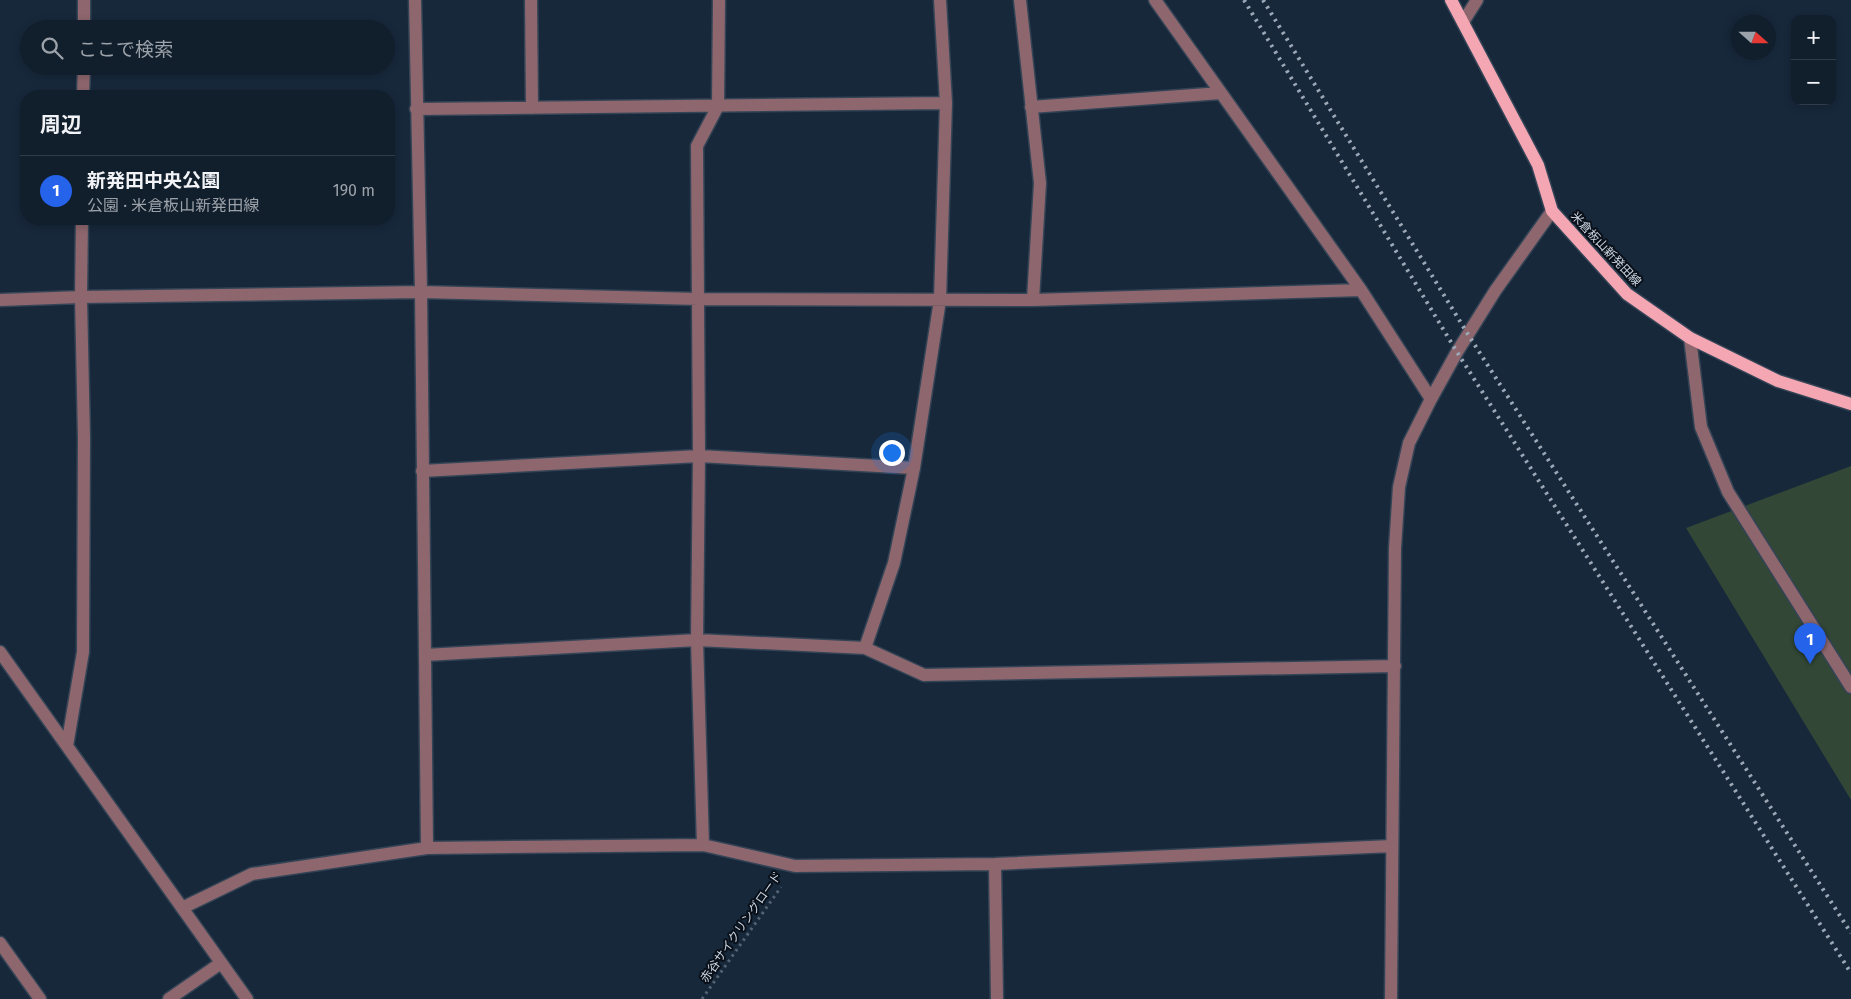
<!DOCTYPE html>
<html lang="ja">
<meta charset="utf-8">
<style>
body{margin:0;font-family:"Fira Sans","Noto Sans JP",sans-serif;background:#1e2b38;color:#f1f3f6}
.controls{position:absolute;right:15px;top:15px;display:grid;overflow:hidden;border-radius:10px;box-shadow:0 2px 8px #0003}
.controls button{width:45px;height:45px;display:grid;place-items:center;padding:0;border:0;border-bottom:1px solid #303c48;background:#111e2c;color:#f1f3f6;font:25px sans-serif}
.compass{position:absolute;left:1731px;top:15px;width:45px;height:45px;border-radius:50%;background:#111e2c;box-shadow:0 2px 8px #0003;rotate:111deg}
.you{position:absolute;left:891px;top:452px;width:18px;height:18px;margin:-12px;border:4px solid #fff;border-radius:50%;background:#1a73e8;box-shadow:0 0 0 8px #1a73e833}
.badge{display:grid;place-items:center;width:32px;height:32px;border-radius:50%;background:#2563eb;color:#fff;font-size:16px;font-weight:700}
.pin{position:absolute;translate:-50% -41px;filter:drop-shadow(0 1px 2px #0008)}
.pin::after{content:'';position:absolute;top:26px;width:18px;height:15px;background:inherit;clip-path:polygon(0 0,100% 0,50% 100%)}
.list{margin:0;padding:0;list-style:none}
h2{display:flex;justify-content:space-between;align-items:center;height:65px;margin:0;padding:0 20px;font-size:21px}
h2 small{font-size:16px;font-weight:400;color:#9ca2a9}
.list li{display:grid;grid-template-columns:32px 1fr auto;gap:15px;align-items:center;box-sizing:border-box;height:70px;padding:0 20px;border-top:1px solid #303c48}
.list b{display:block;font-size:19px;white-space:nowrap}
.list p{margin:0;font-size:16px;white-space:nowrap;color:#9ca2a9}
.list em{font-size:16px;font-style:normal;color:#9ca2a9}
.icon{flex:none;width:28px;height:28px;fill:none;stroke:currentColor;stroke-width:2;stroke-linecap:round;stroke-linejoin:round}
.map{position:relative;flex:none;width:1851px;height:999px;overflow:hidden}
.search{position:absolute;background:#111e2c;box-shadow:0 2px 8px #0003;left:20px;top:20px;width:375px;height:55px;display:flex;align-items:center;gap:12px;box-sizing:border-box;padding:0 18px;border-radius:28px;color:#9ca2a9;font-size:19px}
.panel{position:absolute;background:#111e2c;box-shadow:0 2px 8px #0003;left:20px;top:90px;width:375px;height:135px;border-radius:20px}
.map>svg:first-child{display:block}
.green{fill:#324736}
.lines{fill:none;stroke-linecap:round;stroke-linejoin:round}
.minor-casing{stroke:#344456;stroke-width:15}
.major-casing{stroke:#344456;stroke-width:15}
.path{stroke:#546374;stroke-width:3;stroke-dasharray:2.5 4;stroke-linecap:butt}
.minor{stroke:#8d676d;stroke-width:12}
.major{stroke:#f4a6b3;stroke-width:12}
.rail{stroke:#9ca8b6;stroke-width:4;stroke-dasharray:2.5 5;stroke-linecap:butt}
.labels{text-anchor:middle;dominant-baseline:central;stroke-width:4;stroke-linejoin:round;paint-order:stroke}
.street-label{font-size:12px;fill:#ccd6e3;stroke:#091019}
</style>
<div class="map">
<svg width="1851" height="999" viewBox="0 0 1851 999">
<rect width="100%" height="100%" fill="#17283b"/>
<path class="green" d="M1851,466V800L1686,528Z"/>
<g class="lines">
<defs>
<path id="minor" d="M415,0L421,292L425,655L697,640L865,648L894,563L914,468L940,300L946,103L940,0
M531,0L532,108
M1020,0L1040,183L1033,300
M1155,0L1361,290L1431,399
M1463,22L1477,0
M84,29V0
M83,96L84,66
M1031,107L1221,93
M416,109L946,103
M0,300L81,297L421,292L699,299L1033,300L1361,290
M1690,338L1701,427L1728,492L1851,687
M422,471L699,456L914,468
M865,648L924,675L1395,666
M0,652L247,999
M425,655L427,848
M67,746L83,652L84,438L81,297L82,219
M703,845L697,640L699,456L697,146L718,106L719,0
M995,864L997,999
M182,908L252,874L427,848L703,845L795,866L995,864L1392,846
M0,943L40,999
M169,999L221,963
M1391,999L1395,548L1399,487L1409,443L1431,399L1457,352L1495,291L1552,211"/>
<path id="major" d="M1451,0L1538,165L1552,211L1627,294L1690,338L1778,381L1851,404"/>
</defs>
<use href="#minor" class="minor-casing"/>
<use href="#major" class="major-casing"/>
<path class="path" d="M702,999L781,887"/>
<use href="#minor" class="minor"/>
<use href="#major" class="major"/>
<path class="rail" d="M1244,0L1457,352L1851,973
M1263,0L1469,336L1851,933"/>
</g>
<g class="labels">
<g class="street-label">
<text transform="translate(1606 249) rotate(47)">米倉板山新発田線</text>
<text transform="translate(741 927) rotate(-55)">赤谷サイクリングロード</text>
</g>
</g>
</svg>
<div class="controls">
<button>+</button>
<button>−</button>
</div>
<svg class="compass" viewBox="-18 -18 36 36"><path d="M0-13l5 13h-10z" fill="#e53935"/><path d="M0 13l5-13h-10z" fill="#9ca2a9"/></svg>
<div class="you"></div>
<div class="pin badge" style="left:1810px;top:664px">1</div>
<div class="search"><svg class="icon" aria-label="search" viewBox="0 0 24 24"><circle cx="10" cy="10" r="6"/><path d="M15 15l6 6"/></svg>ここで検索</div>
<section class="panel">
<h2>周辺<small></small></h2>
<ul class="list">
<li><span class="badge">1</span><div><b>新発田中央公園</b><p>公園 · 米倉板山新発田線</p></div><em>190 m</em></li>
</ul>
</section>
</div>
